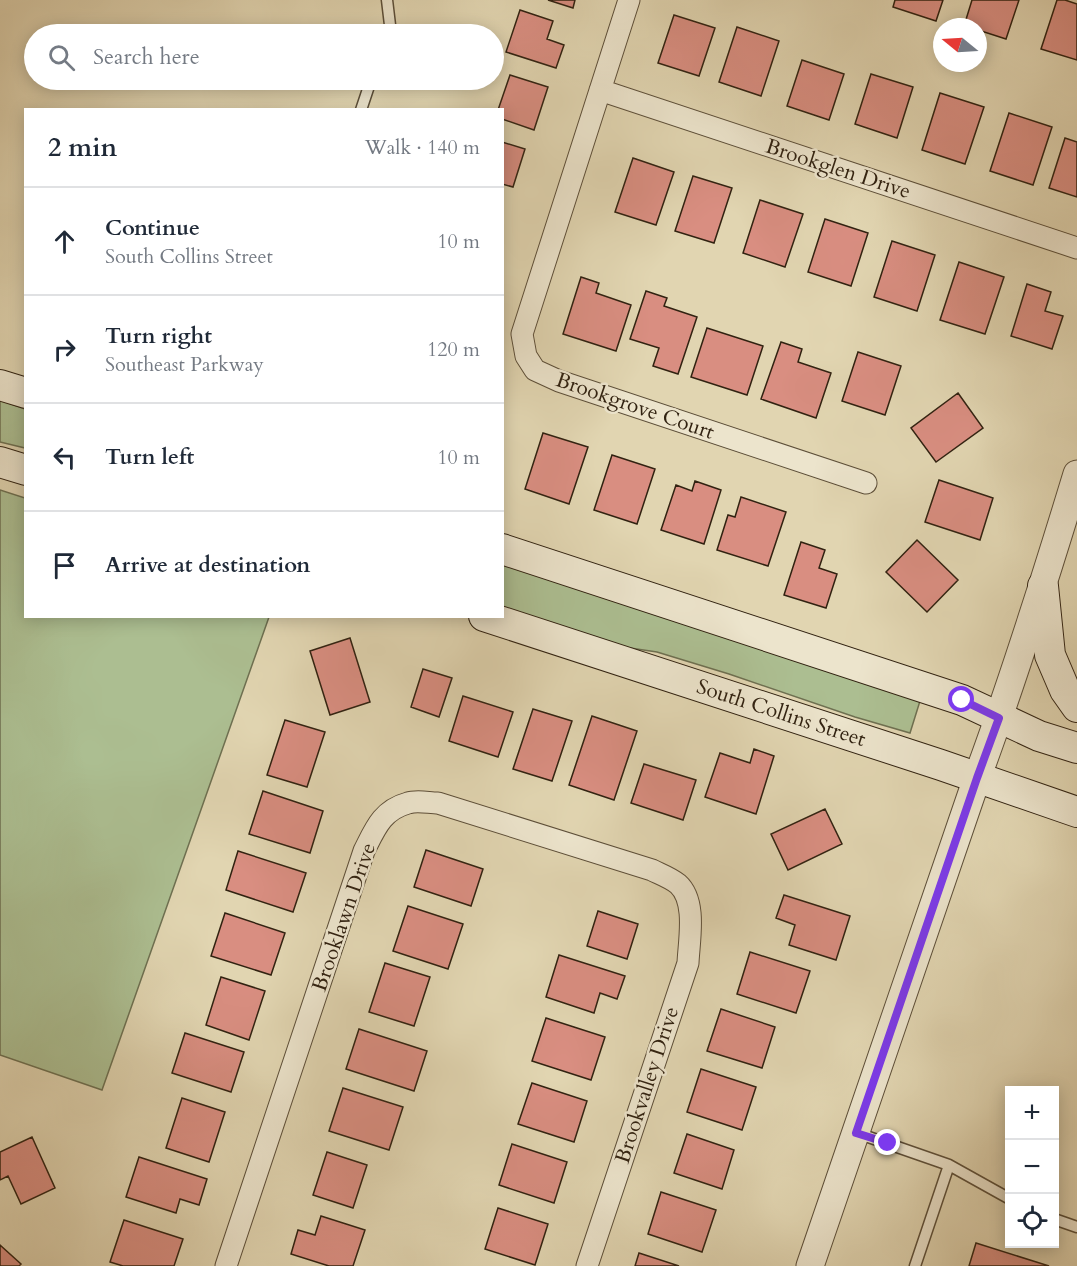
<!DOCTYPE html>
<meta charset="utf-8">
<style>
body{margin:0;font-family:Cardo,serif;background:#f2f2f3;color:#1f2937}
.controls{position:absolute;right:18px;bottom:18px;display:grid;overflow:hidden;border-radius:0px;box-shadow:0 3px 15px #0003}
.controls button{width:54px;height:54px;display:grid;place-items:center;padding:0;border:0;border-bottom:2px solid #e0e1e3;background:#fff;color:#1f2937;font:30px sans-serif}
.compass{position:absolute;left:933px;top:18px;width:54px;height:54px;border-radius:50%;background:#fff;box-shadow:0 3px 15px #0003;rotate:288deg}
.stop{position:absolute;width:18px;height:18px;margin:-14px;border:4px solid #7c3aed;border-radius:50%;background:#fff}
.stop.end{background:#7c3aed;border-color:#fff;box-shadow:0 2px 6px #0008}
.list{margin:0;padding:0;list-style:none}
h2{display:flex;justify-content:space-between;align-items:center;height:78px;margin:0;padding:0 24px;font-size:26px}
h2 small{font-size:20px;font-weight:400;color:#747a83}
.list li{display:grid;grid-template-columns:39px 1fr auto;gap:18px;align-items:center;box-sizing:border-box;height:108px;padding:0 24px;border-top:2px solid #e0e1e3}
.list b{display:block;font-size:22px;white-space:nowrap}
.list p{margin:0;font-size:20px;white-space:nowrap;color:#747a83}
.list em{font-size:20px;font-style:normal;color:#747a83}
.icon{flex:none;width:33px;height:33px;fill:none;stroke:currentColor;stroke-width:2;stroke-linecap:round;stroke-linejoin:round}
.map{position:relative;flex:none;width:1077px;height:1266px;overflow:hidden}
.search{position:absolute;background:#fff;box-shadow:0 3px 15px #0003;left:24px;top:24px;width:480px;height:66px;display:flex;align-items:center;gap:15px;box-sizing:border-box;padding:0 21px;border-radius:33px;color:#747a83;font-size:22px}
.panel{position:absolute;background:#fff;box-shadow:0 3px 15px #0003;left:24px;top:108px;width:480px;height:510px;border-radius:0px}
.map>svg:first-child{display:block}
.green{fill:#acbe91;stroke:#6e7051;stroke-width:1.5}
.building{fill:#d98e81;stroke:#312211;stroke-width:1.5}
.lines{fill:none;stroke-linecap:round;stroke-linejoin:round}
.service-casing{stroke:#5d4f39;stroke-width:13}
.minor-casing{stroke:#5d4f39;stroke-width:23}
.tertiary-casing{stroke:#5d4f39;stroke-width:29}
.secondary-casing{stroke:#312211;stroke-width:32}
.service{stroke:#ece4cc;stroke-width:10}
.minor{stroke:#ece4cc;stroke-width:21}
.tertiary{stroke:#ece4cc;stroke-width:27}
.secondary{stroke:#ece4cc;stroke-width:30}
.route{stroke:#7c3aed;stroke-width:8}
.labels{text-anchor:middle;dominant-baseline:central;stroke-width:5;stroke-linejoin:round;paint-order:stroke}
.street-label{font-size:21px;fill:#312211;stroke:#ece4cc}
</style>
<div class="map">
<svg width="1077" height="1266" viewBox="0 0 1077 1266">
<rect width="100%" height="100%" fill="#e1d5b1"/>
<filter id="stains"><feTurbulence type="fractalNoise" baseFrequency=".00333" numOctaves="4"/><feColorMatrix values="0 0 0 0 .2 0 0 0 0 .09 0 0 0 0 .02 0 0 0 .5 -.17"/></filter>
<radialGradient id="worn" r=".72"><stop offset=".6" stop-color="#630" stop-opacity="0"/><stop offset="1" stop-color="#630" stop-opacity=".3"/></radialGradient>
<path class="green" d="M0,400L25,409V448L0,442Z
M0,490L25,498L26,616L269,617L102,1090L0,1055Z
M502,564L920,701L910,733L855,717L729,674L657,652L603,644L503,612Z"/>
<path class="building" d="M548,0H575L573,8Z
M895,0H943L936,21L893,7Z
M972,0H1019L1006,39L978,30V27L964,26Z
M1057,0H1065L1077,4V60L1041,49Z
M520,10L553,21L547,39L564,45L556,68L506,52Z
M674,15L715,28L699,76L658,63Z
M737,27L779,41L761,96L719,82Z
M802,60L844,74L829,120L787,106Z
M871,74L913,87L897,138L855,124Z
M510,75L548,87L534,130L502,119V110H498Z
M940,93L984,107L965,164L922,150Z
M1009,113L1052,127L1033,185L990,171Z
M1065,138L1077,142V197L1049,188Z
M502,142L525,149L513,187L502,184Z
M633,158L674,172L656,225L615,212Z
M693,176L732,188L714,243L675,231Z
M760,200L803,214L785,267L743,253Z
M825,219L868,233L851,286L808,272Z
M892,241L935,255L917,311L874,297Z
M959,262L1004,277L985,334L940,320Z
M581,277L599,283L596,293L631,305L616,351L563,334Z
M1027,284L1051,292L1045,311L1063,316L1052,349L1011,336Z
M646,291L667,298L664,306L697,317L678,374L653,366L659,348L630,339Z
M707,328L763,346L747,395L691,377Z
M781,342L802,349L798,362L831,373L816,418L761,399Z
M858,352L901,366L885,415L842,401Z
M958,393L983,428L936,462L911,428Z
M543,433L588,447L569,504L525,489Z
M612,455L655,469L637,524L594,510Z
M939,480L993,498L980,540L925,522Z
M695,481L721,490L704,544L661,530L676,485L692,491Z
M741,497L786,512L768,566L717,550L728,515L735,517Z
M917,540L958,580L927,612L886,572Z
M801,542L825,550L819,568L837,574L826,608L784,595Z
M350,638L370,702L330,715L310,651Z
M423,669L452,678L439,717L411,707Z
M463,696L513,712L498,757L449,741Z
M533,709L572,721L552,781L513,769Z
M592,716L637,731L614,800L569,785Z
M285,720L325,732L307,787L267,775Z
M754,749L774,756L756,814L705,797L720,753L750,763Z
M644,764L696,780L683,820L631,803Z
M263,791L323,811L310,853L249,834Z
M825,809L842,844L788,870L771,834Z
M426,850L483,869L471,906L414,887Z
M238,851L306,873L293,912L226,890Z
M784,895L850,916L836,960L789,945L795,925L776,918Z
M408,906L463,924L448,969L393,951Z
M598,911L638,924L627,959L587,946Z
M225,913L285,933L271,975L211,956Z
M750,952L810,971L796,1013L737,994Z
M559,955L625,976L617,999L600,993L594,1013L546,997Z
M385,963L430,977L414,1026L369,1012Z
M221,977L265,991L249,1040L206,1025Z
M721,1009L775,1027L762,1068L707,1051Z
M546,1018L605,1037L591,1080L532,1061Z
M359,1029L427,1051L414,1091L346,1069Z
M185,1033L244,1052L231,1092L172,1073Z
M701,1069L756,1087L742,1130L687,1112Z
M532,1083L587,1101L574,1142L518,1124Z
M343,1088L403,1107L389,1150L329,1131Z
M182,1098L225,1112L209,1162L166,1148Z
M687,1134L734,1150L722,1189L674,1173Z
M32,1137L55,1188L21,1204L8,1176L0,1180V1152Z
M512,1144L567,1162L554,1203L499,1185Z
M327,1152L367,1165L353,1208L313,1195Z
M139,1157L207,1179L199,1205L180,1199L176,1213L126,1197Z
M661,1192L716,1210L702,1252L648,1234Z
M498,1208L548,1224L535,1265L485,1249Z
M321,1216L365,1230L353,1266H329L291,1254L298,1230L315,1235Z
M124,1220L183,1239L174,1266H123L110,1262Z
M976,1243L1049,1266H969Z
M0,1245L21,1264L19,1266H0Z
M639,1253L679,1266H635Z"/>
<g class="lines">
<defs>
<path id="service" d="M387,0L390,25L387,34
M361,110L371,80
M857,1133L949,1165L1010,1199
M1054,1219L1077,1227
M915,1266L949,1165"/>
<path id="minor" d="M629,0L522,334L526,356L535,370L559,381L866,483
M600,90L1077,248
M226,1266L364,851C375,829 382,810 408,803C417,800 429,803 438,803L652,870C660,874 671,878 678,884C697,901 689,940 688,963L587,1266"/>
<path id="tertiary" d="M810,1266L977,778C1014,678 1046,576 1077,474"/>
<path id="secondary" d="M0,385L26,393
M0,462L26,470
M502,549L962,700L1039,736L1077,748
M1043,586L1050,655L1065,690L1077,707
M484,616L941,765L1077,812"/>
</defs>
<use href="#service" class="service-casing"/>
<use href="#minor" class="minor-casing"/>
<use href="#tertiary" class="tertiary-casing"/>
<use href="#secondary" class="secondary-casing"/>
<use href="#service" class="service"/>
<use href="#minor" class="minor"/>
<use href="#tertiary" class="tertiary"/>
<use href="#secondary" class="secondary"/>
</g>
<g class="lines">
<path class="route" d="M888,1143L856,1133L977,778L999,718L962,700"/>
</g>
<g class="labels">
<g class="street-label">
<text transform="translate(838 169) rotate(18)">Brookglen Drive</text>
<text transform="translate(635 406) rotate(19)">Brookgrove Court</text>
<text transform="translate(781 713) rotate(18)">South Collins Street</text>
<text transform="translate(344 917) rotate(-71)">Brooklawn Drive</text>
<text transform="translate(647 1085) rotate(-72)">Brookvalley Drive</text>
</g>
</g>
<rect width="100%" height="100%" filter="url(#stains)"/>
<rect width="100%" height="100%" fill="url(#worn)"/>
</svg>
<div class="controls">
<button>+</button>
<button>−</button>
<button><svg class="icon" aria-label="locate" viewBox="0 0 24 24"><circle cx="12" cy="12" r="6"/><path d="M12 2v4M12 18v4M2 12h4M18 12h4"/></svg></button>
</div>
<svg class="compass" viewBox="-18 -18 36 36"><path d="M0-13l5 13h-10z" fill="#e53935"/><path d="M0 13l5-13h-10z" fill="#747a83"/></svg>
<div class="stop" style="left:962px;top:700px"></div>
<div class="stop end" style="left:888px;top:1143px"></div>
<div class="search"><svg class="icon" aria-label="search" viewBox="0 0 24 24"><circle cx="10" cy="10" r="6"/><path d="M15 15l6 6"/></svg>Search here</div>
<section class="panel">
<h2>2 min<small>Walk · 140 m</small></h2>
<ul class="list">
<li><svg class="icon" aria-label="ahead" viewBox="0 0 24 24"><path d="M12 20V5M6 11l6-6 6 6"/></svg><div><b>Continue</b><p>South Collins Street</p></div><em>10 m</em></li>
<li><svg class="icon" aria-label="right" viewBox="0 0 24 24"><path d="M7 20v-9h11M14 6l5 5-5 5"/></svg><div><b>Turn right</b><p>Southeast Parkway</p></div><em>120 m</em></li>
<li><svg class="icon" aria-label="left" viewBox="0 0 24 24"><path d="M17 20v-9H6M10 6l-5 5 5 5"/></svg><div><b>Turn left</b></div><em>10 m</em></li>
<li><svg class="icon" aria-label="arrive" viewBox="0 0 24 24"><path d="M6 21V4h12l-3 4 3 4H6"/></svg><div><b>Arrive at destination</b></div></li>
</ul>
</section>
</div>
